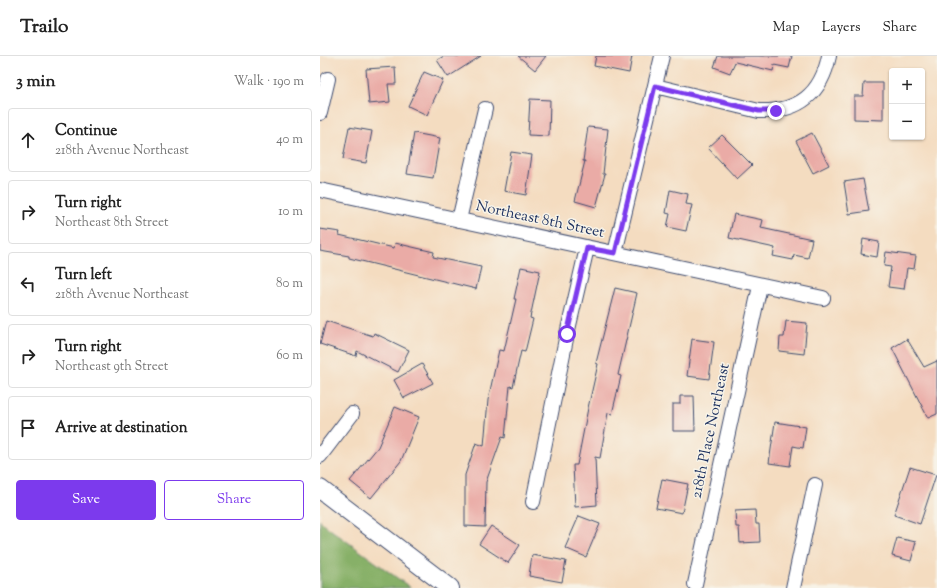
<!DOCTYPE html>
<meta charset="utf-8">
<style>
body{margin:0;font-family:"Sorts Mill Goudy",serif;background:#f6f6f6;color:#222}
.controls{position:absolute;right:12px;top:12px;display:grid;overflow:hidden;border-radius:4px;box-shadow:0 1px 3px #0004}
.controls button{width:36px;height:36px;display:grid;place-items:center;padding:0;border:0;border-bottom:1px solid #e0e0e0;background:#fff;color:#222;font:20px sans-serif}
.stop{position:absolute;width:12px;height:12px;margin:-9px;border:3px solid #7c3aed;border-radius:50%;background:#fff}
.stop.end{background:#7c3aed;border-color:#fff;box-shadow:0 1px 4px #0008}
.list{margin:0;padding:0;list-style:none}
h2{display:flex;justify-content:space-between;align-items:center;height:52px;margin:0;padding:0 16px;font-size:17px}
h2 small{font-size:13px;font-weight:400;color:#767676}
.list li{display:grid;grid-template-columns:26px 1fr auto;gap:12px;align-items:center;box-sizing:border-box;height:64px;margin:0 8px 8px;padding:0 8px;border:1px solid #e0e0e0;border-radius:4px}
.list b{display:block;font-size:15px;white-space:nowrap}
.list p{margin:0;font-size:13px;white-space:nowrap;color:#767676}
.list em{font-size:13px;font-style:normal;color:#767676}
.actions{display:flex;gap:8px;padding:12px 16px}
.actions a{flex:1;padding:9px 0;border:1px solid #7c3aed;border-radius:4px;text-align:center;font-size:14px;color:#7c3aed}
.actions .main{background:#7c3aed;color:#fff}
.icon{flex:none;width:22px;height:22px;fill:none;stroke:currentColor;stroke-width:2;stroke-linecap:round;stroke-linejoin:round}
.map{position:relative;flex:none;width:617px;height:532px;overflow:hidden}
header{display:flex;align-items:center;gap:24px;box-sizing:border-box;height:56px;padding:0 20px;background:#fff;border-bottom:1px solid #e0e0e0}
header strong{font-size:19px}
nav{display:flex;gap:22px;margin-inline-start:auto;font-size:14px}
main{display:flex}
aside{flex:1;background:#fff}
.map>svg:first-child{display:block}
.forest{fill:#87b067;stroke:#517062}
.building{fill:#eaaba6}
.lines{fill:none;stroke-linecap:round;stroke-linejoin:round}
.minor-casing{stroke:#3c496d;stroke-width:16}
.tertiary-casing{stroke:#3c496d;stroke-width:20}
.minor{stroke:#fff;stroke-width:14}
.tertiary{stroke:#fff;stroke-width:18}
.route{stroke:#7c3aed;stroke-width:5}
.labels{text-anchor:middle;dominant-baseline:central;stroke-width:3;stroke-linejoin:round;paint-order:stroke}
.street-label{font-size:15px;fill:#1b2f5e;stroke:#f7f3e8}
</style>
<header>
<strong>Trailo</strong>
<nav><a>Map</a><a>Layers</a><a>Share</a></nav>
</header>
<main>
<aside>
<h2>3 min<small>Walk · 190 m</small></h2>
<ul class="list">
<li><svg class="icon" aria-label="ahead" viewBox="0 0 24 24"><path d="M12 20V5M6 11l6-6 6 6"/></svg><div><b>Continue</b><p>218th Avenue Northeast</p></div><em>40 m</em></li>
<li><svg class="icon" aria-label="right" viewBox="0 0 24 24"><path d="M7 20v-9h11M14 6l5 5-5 5"/></svg><div><b>Turn right</b><p>Northeast 8th Street</p></div><em>10 m</em></li>
<li><svg class="icon" aria-label="left" viewBox="0 0 24 24"><path d="M17 20v-9H6M10 6l-5 5 5 5"/></svg><div><b>Turn left</b><p>218th Avenue Northeast</p></div><em>80 m</em></li>
<li><svg class="icon" aria-label="right" viewBox="0 0 24 24"><path d="M7 20v-9h11M14 6l5 5-5 5"/></svg><div><b>Turn right</b><p>Northeast 9th Street</p></div><em>60 m</em></li>
<li><svg class="icon" aria-label="arrive" viewBox="0 0 24 24"><path d="M6 21V4h12l-3 4 3 4H6"/></svg><div><b>Arrive at destination</b></div></li>
</ul>
<div class="actions"><a class="main">Save</a><a>Share</a></div>
</aside>
<div class="map">
<svg width="617" height="532" viewBox="0 0 617 532">
<rect width="100%" height="100%" fill="#f7f3e8"/>
<filter id="ink" filterUnits="userSpaceOnUse"><feTurbulence type="fractalNoise" baseFrequency=".025" numOctaves="2"/><feDisplacementMap in="SourceGraphic" scale="8" xChannelSelector="R" yChannelSelector="G"/><feConvolveMatrix kernelMatrix="1 2 1 2 8 2 1 2 1" color-interpolation-filters="sRGB"/></filter>
<filter id="wash" filterUnits="userSpaceOnUse"><feTurbulence type="fractalNoise" baseFrequency=".012" numOctaves="4" result="noise"/><feDisplacementMap in="SourceGraphic" scale="16" xChannelSelector="R" yChannelSelector="G"/><feGaussianBlur stdDeviation="0.9" result="paint"/><feColorMatrix in="noise" values="0 0 0 0 0 0 0 0 0 0 0 0 0 0 0 0 0 1.4 0 .05"/><feComposite in="paint" operator="in"/></filter>
<g filter="url(#wash)">
<rect width="100%" height="100%" fill="#f4dcc0"/>
<path class="forest" d="M0,464L7,471L91,532H0Z"/>
<g id="blocks">
<path class="building" d="M124,0H161L128,21L117,4Z
M198,0H226L215,14Z
M276,0H312L309,17L274,10Z
M398,0H472L469,12L454,9L453,15L415,6L410,17L394,11Z
M75,11L76,28H68L70,46L49,48L46,13Z
M104,16L123,24L107,59L88,50Z
M544,27H563V64L534,63V40H543Z
M210,43L230,44L229,80L208,79Z
M29,71L52,75L46,107L23,103Z
M268,71L288,73L283,118H285L276,151L255,145L265,105H263Z
M94,77L120,82L113,122L87,118Z
M492,77L509,109L493,117L476,85Z
M402,79L432,109L417,123L388,92Z
M191,96L212,99L206,139L184,135Z
M543,123L549,155L529,158L524,126Z
M350,134L368,138L366,148L372,149L366,175L347,171L350,158L346,157Z
M414,158L443,164L441,172L492,183L488,202L474,199L473,204L453,200L455,192L409,182Z
M0,173L20,176L19,179L74,192L75,187L114,196L113,201L161,211L156,233L29,202V200L0,195Z
M543,183L559,186L557,201L541,198Z
M566,196L596,200L594,213L587,212L584,233L568,231L571,211L564,210Z
M201,211L220,215L210,262L213,263L205,296L201,295L193,331L190,330L185,382L182,381L166,426L165,471L145,470V419L156,387L164,390L168,344L179,294L184,295L196,243H194Z
M295,232L317,237L298,319L301,320L292,358L288,357L280,402L275,401L277,449L255,451L253,409H257L268,352L278,308L276,307Z
M6,265L53,280L54,277L89,294L78,316L37,295L36,300L0,288Z
M466,265L487,267L484,298L459,295L460,281H464Z
M372,283L394,286L389,323L367,320Z
M587,283L604,311L617,305V358L608,362L572,292Z
M102,308L113,327L84,342L74,324Z
M360,340H374L375,375H353V348H360Z
M75,351L99,361L81,405L51,442L30,425L58,391Z
M455,366L486,371L483,392L473,390L470,410L449,407Z
M590,411L616,419L600,468L574,459Z
M342,423L368,428L362,457L336,452Z
M435,454L436,468H439L440,486L420,487L419,471H416L415,455Z
M259,460L280,468L266,501L245,492Z
M171,470L200,489L188,507L159,488Z
M577,482L596,486L591,505L572,500Z
M212,499L246,505L242,526L209,520Z"/>
</g>
</g>
<g filter="url(#ink)">
<use href="#blocks" fill-opacity="0" stroke="#3c496d" stroke-width="1"/>
<g class="lines">
<defs>
<path id="minor" d="M335,30L439,55C478,56 501,39 509,0
M0,57L8,23
M0,134L503,242
M139,164L165,53
M295,197L342,0
M0,400L32,358
M213,446L247,278L267,192
M375,528L440,230
M473,532L495,429"/>
<path id="tertiary" d="M0,433L130,532"/>
</defs>
<use href="#minor" class="minor-casing"/>
<use href="#tertiary" class="tertiary-casing"/>
<use href="#minor" class="minor"/>
<use href="#tertiary" class="tertiary"/>
</g>
</g>
<g class="lines" filter="url(#ink)">
<path class="route" d="M247,278L267,192L295,197L335,30L439,55H456"/>
</g>
<g class="labels">
<g class="street-label">
<text transform="translate(220 164) rotate(12)">Northeast 8th Street</text>
<text transform="translate(391 375) rotate(-78)">218th Place Northeast</text>
</g>
</g>
</svg>
<div class="controls">
<button>+</button>
<button>−</button>
</div>
<div class="stop" style="left:247px;top:278px"></div>
<div class="stop end" style="left:456px;top:55px"></div>
</div>
</main>
